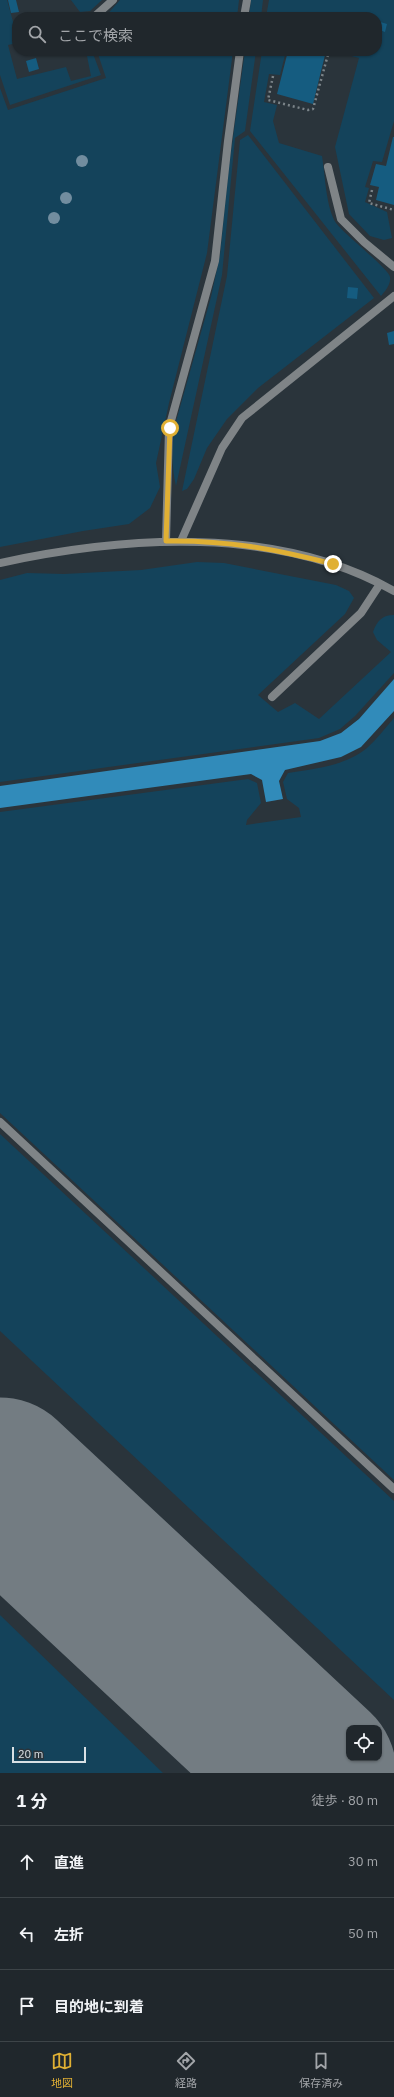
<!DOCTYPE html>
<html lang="ja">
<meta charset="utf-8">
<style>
body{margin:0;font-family:"IBM Plex Sans","Noto Sans JP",sans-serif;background:#282f34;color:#f1f3f6}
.controls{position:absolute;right:12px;bottom:12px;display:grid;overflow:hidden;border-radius:8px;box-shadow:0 1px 3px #0004}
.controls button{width:36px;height:36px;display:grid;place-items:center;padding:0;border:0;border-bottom:1px solid #3d4448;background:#20272c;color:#f1f3f6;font:20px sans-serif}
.scale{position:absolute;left:12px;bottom:10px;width:74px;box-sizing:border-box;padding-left:4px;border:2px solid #d9e0e4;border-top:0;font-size:11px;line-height:14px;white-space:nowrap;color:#d9e0e4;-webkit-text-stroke:3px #2a343b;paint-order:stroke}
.stop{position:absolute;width:12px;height:12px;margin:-9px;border:3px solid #e0b034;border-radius:50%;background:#fff}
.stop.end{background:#e0b034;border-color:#fff;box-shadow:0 1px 4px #0008}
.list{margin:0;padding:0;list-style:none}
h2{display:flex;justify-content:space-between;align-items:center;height:52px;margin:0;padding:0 16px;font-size:17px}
h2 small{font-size:13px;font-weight:400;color:#a2a5a9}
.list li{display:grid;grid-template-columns:26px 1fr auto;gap:12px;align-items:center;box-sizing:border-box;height:72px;padding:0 16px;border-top:1px solid #3d4448}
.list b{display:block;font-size:15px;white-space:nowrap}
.list em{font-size:13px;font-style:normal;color:#a2a5a9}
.icon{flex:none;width:22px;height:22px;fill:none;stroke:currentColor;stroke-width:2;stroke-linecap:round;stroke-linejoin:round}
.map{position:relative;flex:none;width:394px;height:1773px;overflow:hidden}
.search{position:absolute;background:#20272c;box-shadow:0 1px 3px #0004;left:12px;right:12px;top:12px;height:44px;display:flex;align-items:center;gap:10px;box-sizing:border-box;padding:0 14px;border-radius:16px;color:#a2a5a9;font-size:15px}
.sheet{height:268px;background:#20272c}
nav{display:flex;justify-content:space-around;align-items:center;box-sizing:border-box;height:56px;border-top:1px solid #3d4448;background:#20272c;font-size:11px;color:#a2a5a9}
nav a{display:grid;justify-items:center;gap:2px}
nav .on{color:#e0b034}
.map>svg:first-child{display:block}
.green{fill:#14435b}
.water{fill:#318bba}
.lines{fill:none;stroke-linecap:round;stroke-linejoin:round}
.runway{stroke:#737c82;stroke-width:167}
.building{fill:#155c80}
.path{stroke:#7b8489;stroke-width:2.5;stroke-dasharray:2 3;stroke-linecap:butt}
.service{stroke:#7f8487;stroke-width:8}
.tree{fill:#728d9f}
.route{stroke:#e0b034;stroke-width:5}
</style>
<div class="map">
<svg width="394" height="1773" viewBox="0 0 394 1773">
<rect width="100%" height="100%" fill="#2a343b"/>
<path class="green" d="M0,0H7L17,36V43L8,45L17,79L66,67L71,81L91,76L86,51H92L101,75L10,105L0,75Z
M71,0H102L90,11L80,12Z
M120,0H239L237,17H105Z
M251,0H263L261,17H249Z
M269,0H394V121L382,162L373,161L365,187L369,188L365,202L387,212L392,238L384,240L370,236L349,214L335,147L359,58L340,53V51H377V17H266Z
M97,51H233L207,253L169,403L156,463L160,487L150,508L129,524L83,531L0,547V88L8,110L106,78Z
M245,51H256L245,131L235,138L222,275L176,486C171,465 172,445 175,425L211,297L220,255L229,166Z
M262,51H286L280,75L269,74L264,102L277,105L273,121L279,143L322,156C325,174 326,208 336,223C344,234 389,269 390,277C391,285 385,291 381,296L250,131Z
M248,135L374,298L258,388L227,419L207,448L194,479L187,489L182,491L227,276L240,140Z
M197,562L224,563L336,585L349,591L354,598L345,614L258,695L278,712L295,703L319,719L391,652L377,640L373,632C377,621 382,615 394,615V673L355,716L340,729L319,738L0,782V580L27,573L64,574L141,570Z
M394,718V1480L0,1113V812L248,779L257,783L261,803L247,820L246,825L301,817L299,808L287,799L283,782L288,773C314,769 345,766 367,748C377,739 385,728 394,718Z
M0,1134L394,1501V1700L0,1331Z
M0,1615L163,1773H0Z"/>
<path class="water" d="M394,679V711L361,747L341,757L285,770L279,781L283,799L266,802L262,780L251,774L0,808V786L320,741L341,733L359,719Z"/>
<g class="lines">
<path class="runway" d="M0,1481L313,1773"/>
</g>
<path class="building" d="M8,0H16L19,12L11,13Z
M38,13L39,17H22V16Z
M377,21L387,24L385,32L377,29Z
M288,51H326L313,104L277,94Z
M36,58L39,69L29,72L26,61Z
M393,137H394V205L376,200L379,187L370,185L376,164L386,166Z
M348,287L358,288L357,299L347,298Z
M394,331V344L389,345L387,333Z"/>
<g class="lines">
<path class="path" d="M273,76L268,100L308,110L313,109L329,51
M372,190L369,203L394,210"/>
<path class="service" d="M94,17L113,0
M244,17L247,0
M328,167L341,219L364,242L394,267
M166,541L169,428L215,261L228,141L240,51
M181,541L222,448L242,418L394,296
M0,563C125,536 278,525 394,591
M272,697L361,613L380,584
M0,1122L394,1489"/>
</g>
<g class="tree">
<circle cx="82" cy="161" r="6"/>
<circle cx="66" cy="198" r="6"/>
<circle cx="54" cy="218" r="6"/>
</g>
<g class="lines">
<path class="route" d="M170,428L166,541C227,540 275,549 333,564"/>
</g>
</svg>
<div class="controls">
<button><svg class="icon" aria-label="locate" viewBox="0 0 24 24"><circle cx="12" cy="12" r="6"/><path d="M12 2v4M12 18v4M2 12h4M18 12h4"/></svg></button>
</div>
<div class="scale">20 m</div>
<div class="stop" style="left:170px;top:428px"></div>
<div class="stop end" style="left:333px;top:564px"></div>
<div class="search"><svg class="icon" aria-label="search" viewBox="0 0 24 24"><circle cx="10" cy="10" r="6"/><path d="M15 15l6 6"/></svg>ここで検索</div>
</div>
<section class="sheet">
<h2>1 分<small>徒歩 · 80 m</small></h2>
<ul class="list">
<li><svg class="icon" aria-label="ahead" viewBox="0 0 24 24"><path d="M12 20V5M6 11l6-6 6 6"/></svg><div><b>直進</b></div><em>30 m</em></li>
<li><svg class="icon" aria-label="left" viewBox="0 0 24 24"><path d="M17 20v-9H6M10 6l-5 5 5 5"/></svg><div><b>左折</b></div><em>50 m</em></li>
<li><svg class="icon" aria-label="arrive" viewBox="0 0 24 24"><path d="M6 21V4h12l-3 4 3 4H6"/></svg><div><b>目的地に到着</b></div></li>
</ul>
</section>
<nav>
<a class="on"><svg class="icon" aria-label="map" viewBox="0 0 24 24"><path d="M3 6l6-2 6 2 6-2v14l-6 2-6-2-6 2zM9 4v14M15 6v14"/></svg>地図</a>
<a><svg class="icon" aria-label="directions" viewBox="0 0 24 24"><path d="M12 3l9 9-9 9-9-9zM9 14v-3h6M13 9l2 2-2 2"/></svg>経路</a>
<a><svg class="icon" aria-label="saved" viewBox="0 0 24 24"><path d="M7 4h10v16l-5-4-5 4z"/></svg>保存済み</a>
</nav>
